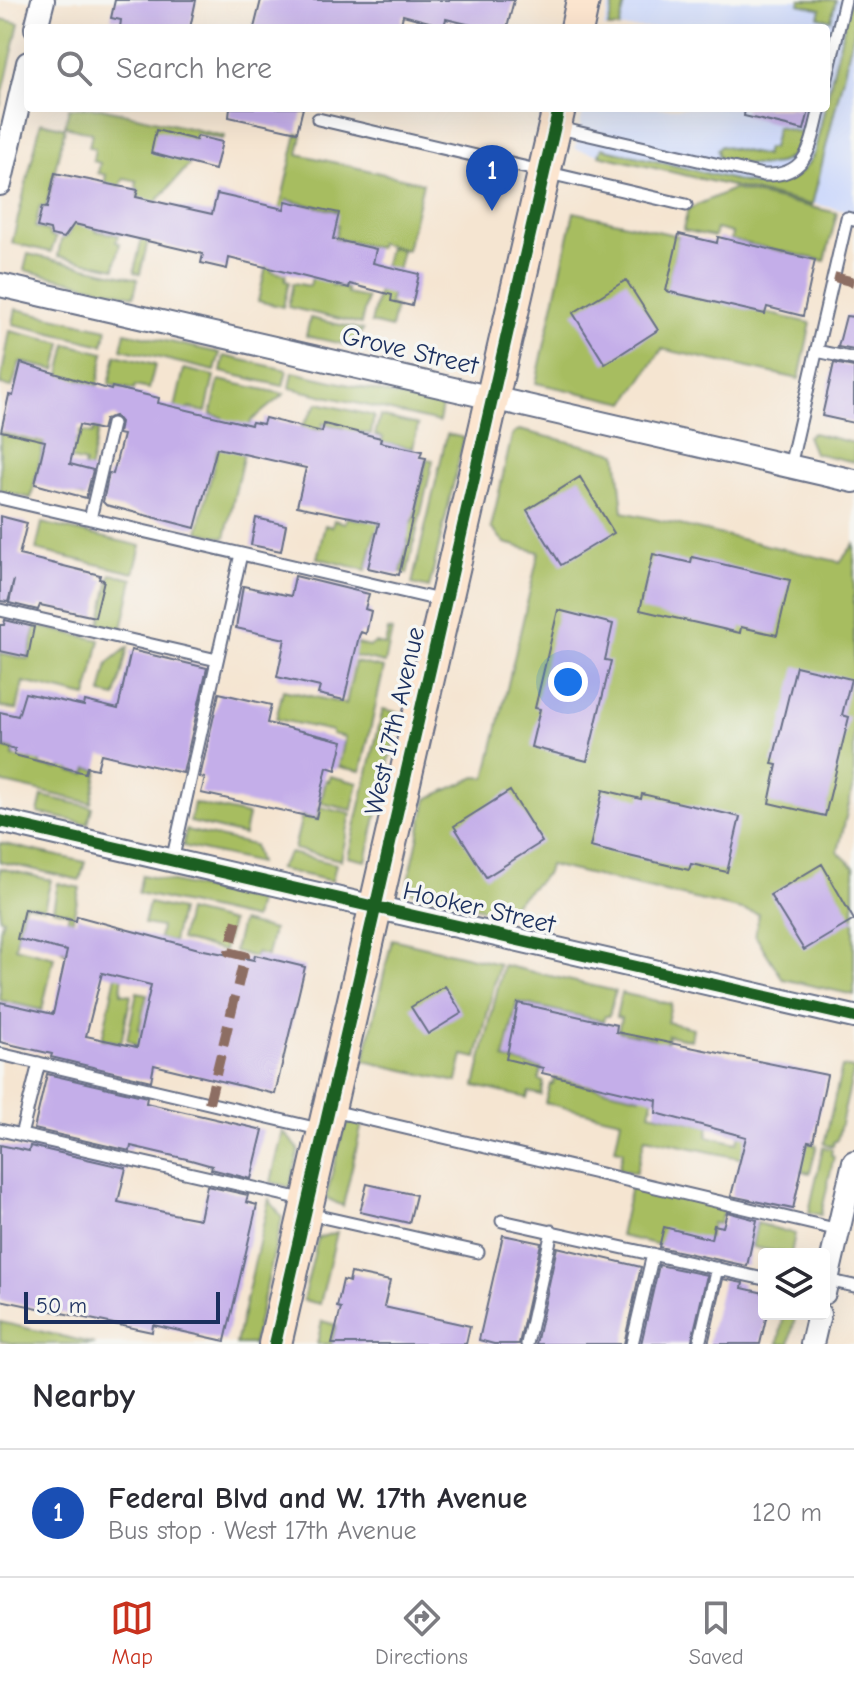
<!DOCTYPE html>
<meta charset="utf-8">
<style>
body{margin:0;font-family:"Comic Neue",sans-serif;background:#f7f7f7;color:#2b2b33}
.controls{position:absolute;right:24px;bottom:24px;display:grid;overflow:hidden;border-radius:8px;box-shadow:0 8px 32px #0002}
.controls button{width:72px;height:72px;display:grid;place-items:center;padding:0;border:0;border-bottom:2px solid #e1e1e2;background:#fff;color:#2b2b33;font:40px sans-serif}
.scale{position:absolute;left:24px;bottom:20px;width:196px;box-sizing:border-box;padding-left:8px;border:4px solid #1b2f5e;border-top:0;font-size:22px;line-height:28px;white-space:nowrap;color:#1b2f5e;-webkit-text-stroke:6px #f6f6f2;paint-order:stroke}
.you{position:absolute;left:568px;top:682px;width:28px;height:28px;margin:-20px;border:6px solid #fff;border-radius:50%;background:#1a73e8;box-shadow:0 0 0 12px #1a73e833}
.badge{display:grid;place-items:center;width:52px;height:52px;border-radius:50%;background:#c8321e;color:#fff;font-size:26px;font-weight:700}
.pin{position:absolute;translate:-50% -66px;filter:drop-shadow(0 2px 4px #0008)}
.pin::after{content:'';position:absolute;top:42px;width:28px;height:24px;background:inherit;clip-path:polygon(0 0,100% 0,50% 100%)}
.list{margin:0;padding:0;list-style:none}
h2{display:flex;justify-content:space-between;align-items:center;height:104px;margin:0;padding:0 32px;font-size:34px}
h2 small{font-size:26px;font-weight:400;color:#7c7c81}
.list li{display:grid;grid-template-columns:52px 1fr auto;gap:24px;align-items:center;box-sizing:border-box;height:128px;padding:0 32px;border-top:2px solid #e1e1e2}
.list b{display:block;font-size:30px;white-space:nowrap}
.list p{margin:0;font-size:26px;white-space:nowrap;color:#7c7c81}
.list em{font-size:26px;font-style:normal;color:#7c7c81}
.icon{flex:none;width:44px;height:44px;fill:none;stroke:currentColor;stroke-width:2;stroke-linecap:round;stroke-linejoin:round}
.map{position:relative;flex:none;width:854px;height:1344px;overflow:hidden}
.search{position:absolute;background:#fff;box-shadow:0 8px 32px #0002;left:24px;right:24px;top:24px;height:88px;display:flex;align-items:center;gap:20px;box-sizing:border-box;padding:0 28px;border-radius:8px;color:#7c7c81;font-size:30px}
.sheet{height:232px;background:#fff}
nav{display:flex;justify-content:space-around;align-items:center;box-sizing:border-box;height:112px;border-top:2px solid #e1e1e2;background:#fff;font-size:22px;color:#7c7c81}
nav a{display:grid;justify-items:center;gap:4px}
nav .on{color:#c8321e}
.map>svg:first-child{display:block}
.built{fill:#cfdafa}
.green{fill:#a7bd61;stroke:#617660;stroke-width:2}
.building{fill:#c4aee9;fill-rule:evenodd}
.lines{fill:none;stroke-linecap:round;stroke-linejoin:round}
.lane-casing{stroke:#676f86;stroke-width:15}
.street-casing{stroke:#676f86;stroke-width:26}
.secondary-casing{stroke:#676f86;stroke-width:36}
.lane{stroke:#fff;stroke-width:11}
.street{stroke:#fff;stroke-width:22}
.secondary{stroke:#fce5cf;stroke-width:32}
.quiet{stroke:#8d6e63;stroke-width:10;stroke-dasharray:20 10;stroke-linecap:butt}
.cycleway-casing{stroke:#f6f6f2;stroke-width:17}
.cycleway{stroke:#1b5e20;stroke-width:12}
.labels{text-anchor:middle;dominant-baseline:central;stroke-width:7;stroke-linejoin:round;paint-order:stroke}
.street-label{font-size:26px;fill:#1b2f5e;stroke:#f6f6f2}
</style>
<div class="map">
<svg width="854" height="1344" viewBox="0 0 854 1344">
<rect width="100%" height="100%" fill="#f6f6f2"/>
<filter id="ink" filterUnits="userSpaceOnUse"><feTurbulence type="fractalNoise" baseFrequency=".0125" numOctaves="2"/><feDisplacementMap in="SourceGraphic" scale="16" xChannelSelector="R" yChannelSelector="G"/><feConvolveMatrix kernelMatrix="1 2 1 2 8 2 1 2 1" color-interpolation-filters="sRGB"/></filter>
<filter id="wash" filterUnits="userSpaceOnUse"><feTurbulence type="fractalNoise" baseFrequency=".006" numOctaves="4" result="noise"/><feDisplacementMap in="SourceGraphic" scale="32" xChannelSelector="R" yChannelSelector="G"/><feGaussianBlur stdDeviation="1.8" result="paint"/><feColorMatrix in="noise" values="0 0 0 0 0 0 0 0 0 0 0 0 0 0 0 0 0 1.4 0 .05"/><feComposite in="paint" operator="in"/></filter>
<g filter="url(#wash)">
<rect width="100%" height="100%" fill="#f5e5d1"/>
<path class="built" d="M611,0H854V213L575,149L584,108H826V28H604Z"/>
<path class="green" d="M615,0H626L619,28H608Z
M800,0H836L831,20L819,17L821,9L799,4Z
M850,0H854V31L812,205L599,155L602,148L763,187C788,186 802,176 814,154Z
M1,19L19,23L0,106V24Z
M69,108H101L224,136L223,139L196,133L189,165L158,200L140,274L134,272L144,229L131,226L139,190L136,188L137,181L124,178L118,189L104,186L106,175L98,173L100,163L93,161L95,148L89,147L92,133L65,126Z
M41,122L65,128L46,207L40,206L35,227L48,231L50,236L56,238L51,252L12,243Z
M777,127L806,134C788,176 755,167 719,158L717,149L721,146L765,156L767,148H772Z
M297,134L302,135L298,154L423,183L407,250L379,243L378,248L335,238L338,225L333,224L336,211L287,200L271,271L286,275L285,281L289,282L283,307L258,301Z
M733,189L837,213L825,261L731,240L732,233L716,229L714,237L683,230L688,209Z
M574,212L679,236L667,291L811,323L799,379L662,349L626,403L536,383Z
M73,216L98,222L96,231L118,235L116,242L120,243L115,268L58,256L61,240L69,235Z
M321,239L341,241L331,285L347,289V294L367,298L361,324L288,307L293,283L310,286Z
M389,247L402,250L389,305L396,307L391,328L371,323Z
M28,254L138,279L134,296L24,270Z
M16,309L107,329L103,345L13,324Z
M310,318L363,330L351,346L306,336Z
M10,331L62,343L56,370L20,362L12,387L0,385Z
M125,332L220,353L215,371L121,349Z
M67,344L104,353L97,387L79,380L50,419Z
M116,355L155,365L149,389L135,386L134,390L109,384Z
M224,356L287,370L283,386L221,372Z
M184,369L214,376L206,412L188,408L187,411L175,408Z
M293,372L442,406L439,422L290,388Z
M219,380L284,394L251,421L225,538L198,532L223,426L220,424L222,417L211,415Z
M318,403L374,416L371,434L361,432L359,440L342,436L343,428L323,423L322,430L314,429L306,463L299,431Z
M380,416L418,425L413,448L382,443L383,437L375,435Z
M96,418L101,419L83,497L78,495L85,463L60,457L73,440H78L81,431L93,434Z
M519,430L617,453L623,512L840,562L854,544V782L838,852L854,867V995L783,979L755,935L759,914L549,865L547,873L503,914L412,892L408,883L427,799L476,777L486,778L539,552L505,543L491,528L512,435Z
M0,433L44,443L31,498L0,491Z
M813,433L854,443V462L814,453L807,436Z
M447,434L464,438L429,588L412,584Z
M427,459L433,460L407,574L401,572L408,540L375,532L366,570L317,558L325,525L332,527L334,520L345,523L347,517L367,521L370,510L413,522Z
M42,523L141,546L134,573L36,550Z
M111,574L133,579L122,629L100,624Z
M36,626L100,640L87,697L23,682L17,710L0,707V653L28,659Z
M388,630L392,631L385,663L352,656L355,643L369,647L375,643L385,645Z
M128,647L116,697L101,694L108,663Z
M355,662L384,668L361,771L339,767L345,737L332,734V731L276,719L283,690L346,704Z
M383,709L400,713L366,861L348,857Z
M0,746L14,750L13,757L31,761L33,756L41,758L40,765L57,769L71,765L70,771L86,774L88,768L98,770L91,803L0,782Z
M330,776L358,783L352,810L321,803L326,780L329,781Z
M42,796L92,807L88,824L38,813Z
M194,803L248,815L244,835L190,822Z
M320,807L351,814L341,860L294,849L302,816L317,820Z
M186,830L254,845L259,863L183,846Z
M0,843L85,862L80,880L0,862Z
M290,853L336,864L332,881L278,869Z
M0,868L51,880L44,908L25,904L15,947L54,957L42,1010L0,1000V930L3,919L0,918Z
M142,875L258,901L254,919L138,893Z
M58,883L80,888L65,952L61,950L69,913L53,909Z
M149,903L180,910L173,942L159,939L161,927L144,924Z
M187,911L231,922L224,951L180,940Z
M241,922L273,930L267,956L256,953L254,957L234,951Z
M392,939L499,964L477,1058L463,1055L457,1082L364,1061Z
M503,965L615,991L609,1016H605L603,1021L517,1002L504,1059L542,1068L539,1080L544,1082L541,1095L529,1092L527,1098L475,1086Z
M117,970L123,972L121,993L131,995L121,1043L102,1039Z
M137,992L147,994L139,1029L155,1033L151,1053L134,1049L135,1045L127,1039Z
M621,993L671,1004L667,1022L693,1028L691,1040L668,1035L650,1113L709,1126L707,1136L737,1143L743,1127L817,1145L810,1173L645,1138L636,1173L619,1169L623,1151L615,1149L621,1120L545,1103L550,1084H553L554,1078L640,1097L654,1039L618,1031L621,1018L616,1017Z
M842,1067L854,1069L837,1141H834L833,1146L824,1144Z
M350,1121L362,1124L343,1206L326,1198L343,1130Z
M283,1131L299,1150L290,1187L271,1182Z
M823,1147L832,1149L831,1155L834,1156L821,1215L809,1212Z
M631,1186L725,1207L719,1224L712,1223L706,1250L717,1258L620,1236Z
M269,1199L282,1218L253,1344H236Z
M757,1223L795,1234L791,1254L752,1247Z
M337,1232L320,1304L303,1300L318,1238Z
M784,1314H796L789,1344H778Z
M322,1321L336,1325L332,1344H317Z
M0,1322L95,1344H15L0,1341Z"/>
<g id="blocks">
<path class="building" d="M115,0H196L190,28H120L121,20L111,18Z
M261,0H514L507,28H484L446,19L444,26L403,15L400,28H254Z
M230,108H303L297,132L229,117Z
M745,108H795L809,111L804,130L744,116Z
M156,130L196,140L197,136L222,142L215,170L151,153Z
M55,173L138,190L136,197L212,214L217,194L284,209L286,201L339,213L333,239L376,249L373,263L419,274L412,306L391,301L392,295L350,284L349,288L229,258L227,269L201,263L203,254L74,224L64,238L51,235L50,230L37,227L42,207L47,208Z
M679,234L717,243L718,237L815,260L803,316L767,307L765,314L666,291Z
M626,280L658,330L605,364L573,313Z
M846,316L854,317V350L838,347Z
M21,363L111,390L112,387L159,398L158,403L251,425L252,422L263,424L265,418L322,432L324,424L381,438L380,442L422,451L420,457L426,458L399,575L368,568L379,523L297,506L306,468L217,448L195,528L106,505L103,502L109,473L113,474L123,435L118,434L120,422L115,416L105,419L102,430L79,425L70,464L93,470L86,498L35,484L45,441L1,431L9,395L13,396Z
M834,363L854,367V423L822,416Z
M580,477L614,533L561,565L527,510Z
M0,516L27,523L19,555L100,575L99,579L104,580L95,617L40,605L38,610L9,603L14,580L8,602L0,601Z
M256,518L286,525L281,551L251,545Z
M653,554L691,563L692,557L790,580L777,635L741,627L740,633L640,610Z
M295,576L369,594L365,609L371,611L366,634L361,632L359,636L344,700L318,694L320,687L277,677L285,639L236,628L243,586L291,596Z
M558,610L613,624L605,660L611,661L587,761L531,747L540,709L535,708Z
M5,620L34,627L28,657L0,651V625H4Z
M131,650L207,668L183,773L101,754L97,769L87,767L85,773L14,755L15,749L0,745V712L18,716L25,693L84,706L85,701L118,709Z
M796,666L851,679L842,715L849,717L825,816L769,803L777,765L772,764Z
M219,693L271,705L267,723L343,741L336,770L327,767L316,818L201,793L205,778L200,777Z
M603,790L641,799L642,794L740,817L727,872L691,864L689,870L590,847Z
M510,791L542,842L486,877L454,826Z
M822,864L854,920L804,950L770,895Z
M24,909L76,921L77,916L199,949L254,960L255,955L305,967L275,1094L154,1065L151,1081L51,1057L52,1054L0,1042V1002L53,1014L67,951L17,939ZM102,973L151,985L137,1047L86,1036Z
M445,986L462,1013L428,1034L411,1007Z
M518,1003L617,1025L616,1032L827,1075L813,1142L808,1141L793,1209L731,1196L746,1137L656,1113L657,1100L542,1073L543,1068L506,1059Z
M47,1074L147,1097L146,1103L263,1130L251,1179L211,1169L212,1166L191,1160L131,1146L130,1151L34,1129Z
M0,1145L29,1151L30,1146L126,1168L118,1202L173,1214L200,1219L207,1186L248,1195L246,1202L257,1205L225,1341L153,1325L152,1332L0,1300Z
M367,1184L416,1195L409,1223L360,1212Z
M727,1212L757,1220L747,1266L659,1247L664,1227L711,1239L714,1225L723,1227Z
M503,1235L541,1243L519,1344H494L479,1340Z
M557,1247L641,1267L624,1344H536Z
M659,1265L707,1275L691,1344H641Z
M351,1273L390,1281L384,1307L470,1326L466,1344H332L341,1308L337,1307L343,1280L349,1282Z
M723,1279L743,1283L742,1288L764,1293V1314H767L760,1344H708Z"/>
</g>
</g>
<g filter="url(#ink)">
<use href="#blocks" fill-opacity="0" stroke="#676f86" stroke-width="2"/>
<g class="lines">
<defs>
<path id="lane" d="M826,82L845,0
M318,119L686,205
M559,128L763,175C809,177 811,144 820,108
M817,351L854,359
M790,466L847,218L854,220
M0,498L444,601
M90,519L112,424
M0,610L217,660
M172,861L241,554
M0,1054L323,1130
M333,1111L839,1230
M0,1130L307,1200
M21,1135L39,1063
M309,1214L478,1252
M502,1221L764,1279
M827,1280L854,1286
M527,1344L552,1231
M632,1344L653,1254
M699,1344L717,1268"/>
<path id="street" d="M36,28L43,0
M0,184L28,63
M0,285L854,481
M0,821L854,1017
M824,1293L854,1162
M812,1344L819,1314"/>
<path id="secondary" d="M577,28L583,0
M275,1344L559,108"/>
</defs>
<use href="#lane" class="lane-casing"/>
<use href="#street" class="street-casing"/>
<use href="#secondary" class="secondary-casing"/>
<use href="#lane" class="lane"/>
<use href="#street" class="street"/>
<use href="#secondary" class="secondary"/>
<path class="quiet" d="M834,277L854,282
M209,1103L245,956L229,952L237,920"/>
<defs>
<path id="cycleway" d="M0,821L854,1017
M275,1344L559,108"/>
</defs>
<use href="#cycleway" class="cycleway-casing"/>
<use href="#cycleway" class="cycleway"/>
</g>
</g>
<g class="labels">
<g class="street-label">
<text transform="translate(410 351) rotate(13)">Grove Street</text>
<text transform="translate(395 721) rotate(-77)">West 17th Avenue</text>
<text transform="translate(479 908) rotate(13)">Hooker Street</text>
</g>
</g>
</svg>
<div class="controls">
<button><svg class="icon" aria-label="layers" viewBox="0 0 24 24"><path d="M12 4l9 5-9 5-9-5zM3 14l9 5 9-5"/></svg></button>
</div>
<div class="scale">50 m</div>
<div class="you"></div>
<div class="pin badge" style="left:492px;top:211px;background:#1a4fb4">1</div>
<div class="search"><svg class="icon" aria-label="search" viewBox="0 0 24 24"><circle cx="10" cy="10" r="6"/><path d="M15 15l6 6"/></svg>Search here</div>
</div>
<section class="sheet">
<h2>Nearby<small></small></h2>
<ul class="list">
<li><span class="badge" style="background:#1a4fb4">1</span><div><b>Federal Blvd and W. 17th Avenue</b><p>Bus stop · West 17th Avenue</p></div><em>120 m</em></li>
</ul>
</section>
<nav>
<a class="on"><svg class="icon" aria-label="map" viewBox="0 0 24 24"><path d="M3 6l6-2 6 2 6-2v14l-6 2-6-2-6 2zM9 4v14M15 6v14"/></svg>Map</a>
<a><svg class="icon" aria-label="directions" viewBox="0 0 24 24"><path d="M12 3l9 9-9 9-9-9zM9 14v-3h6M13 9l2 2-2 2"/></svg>Directions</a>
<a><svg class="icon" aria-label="saved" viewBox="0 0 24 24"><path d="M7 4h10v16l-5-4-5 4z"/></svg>Saved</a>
</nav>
